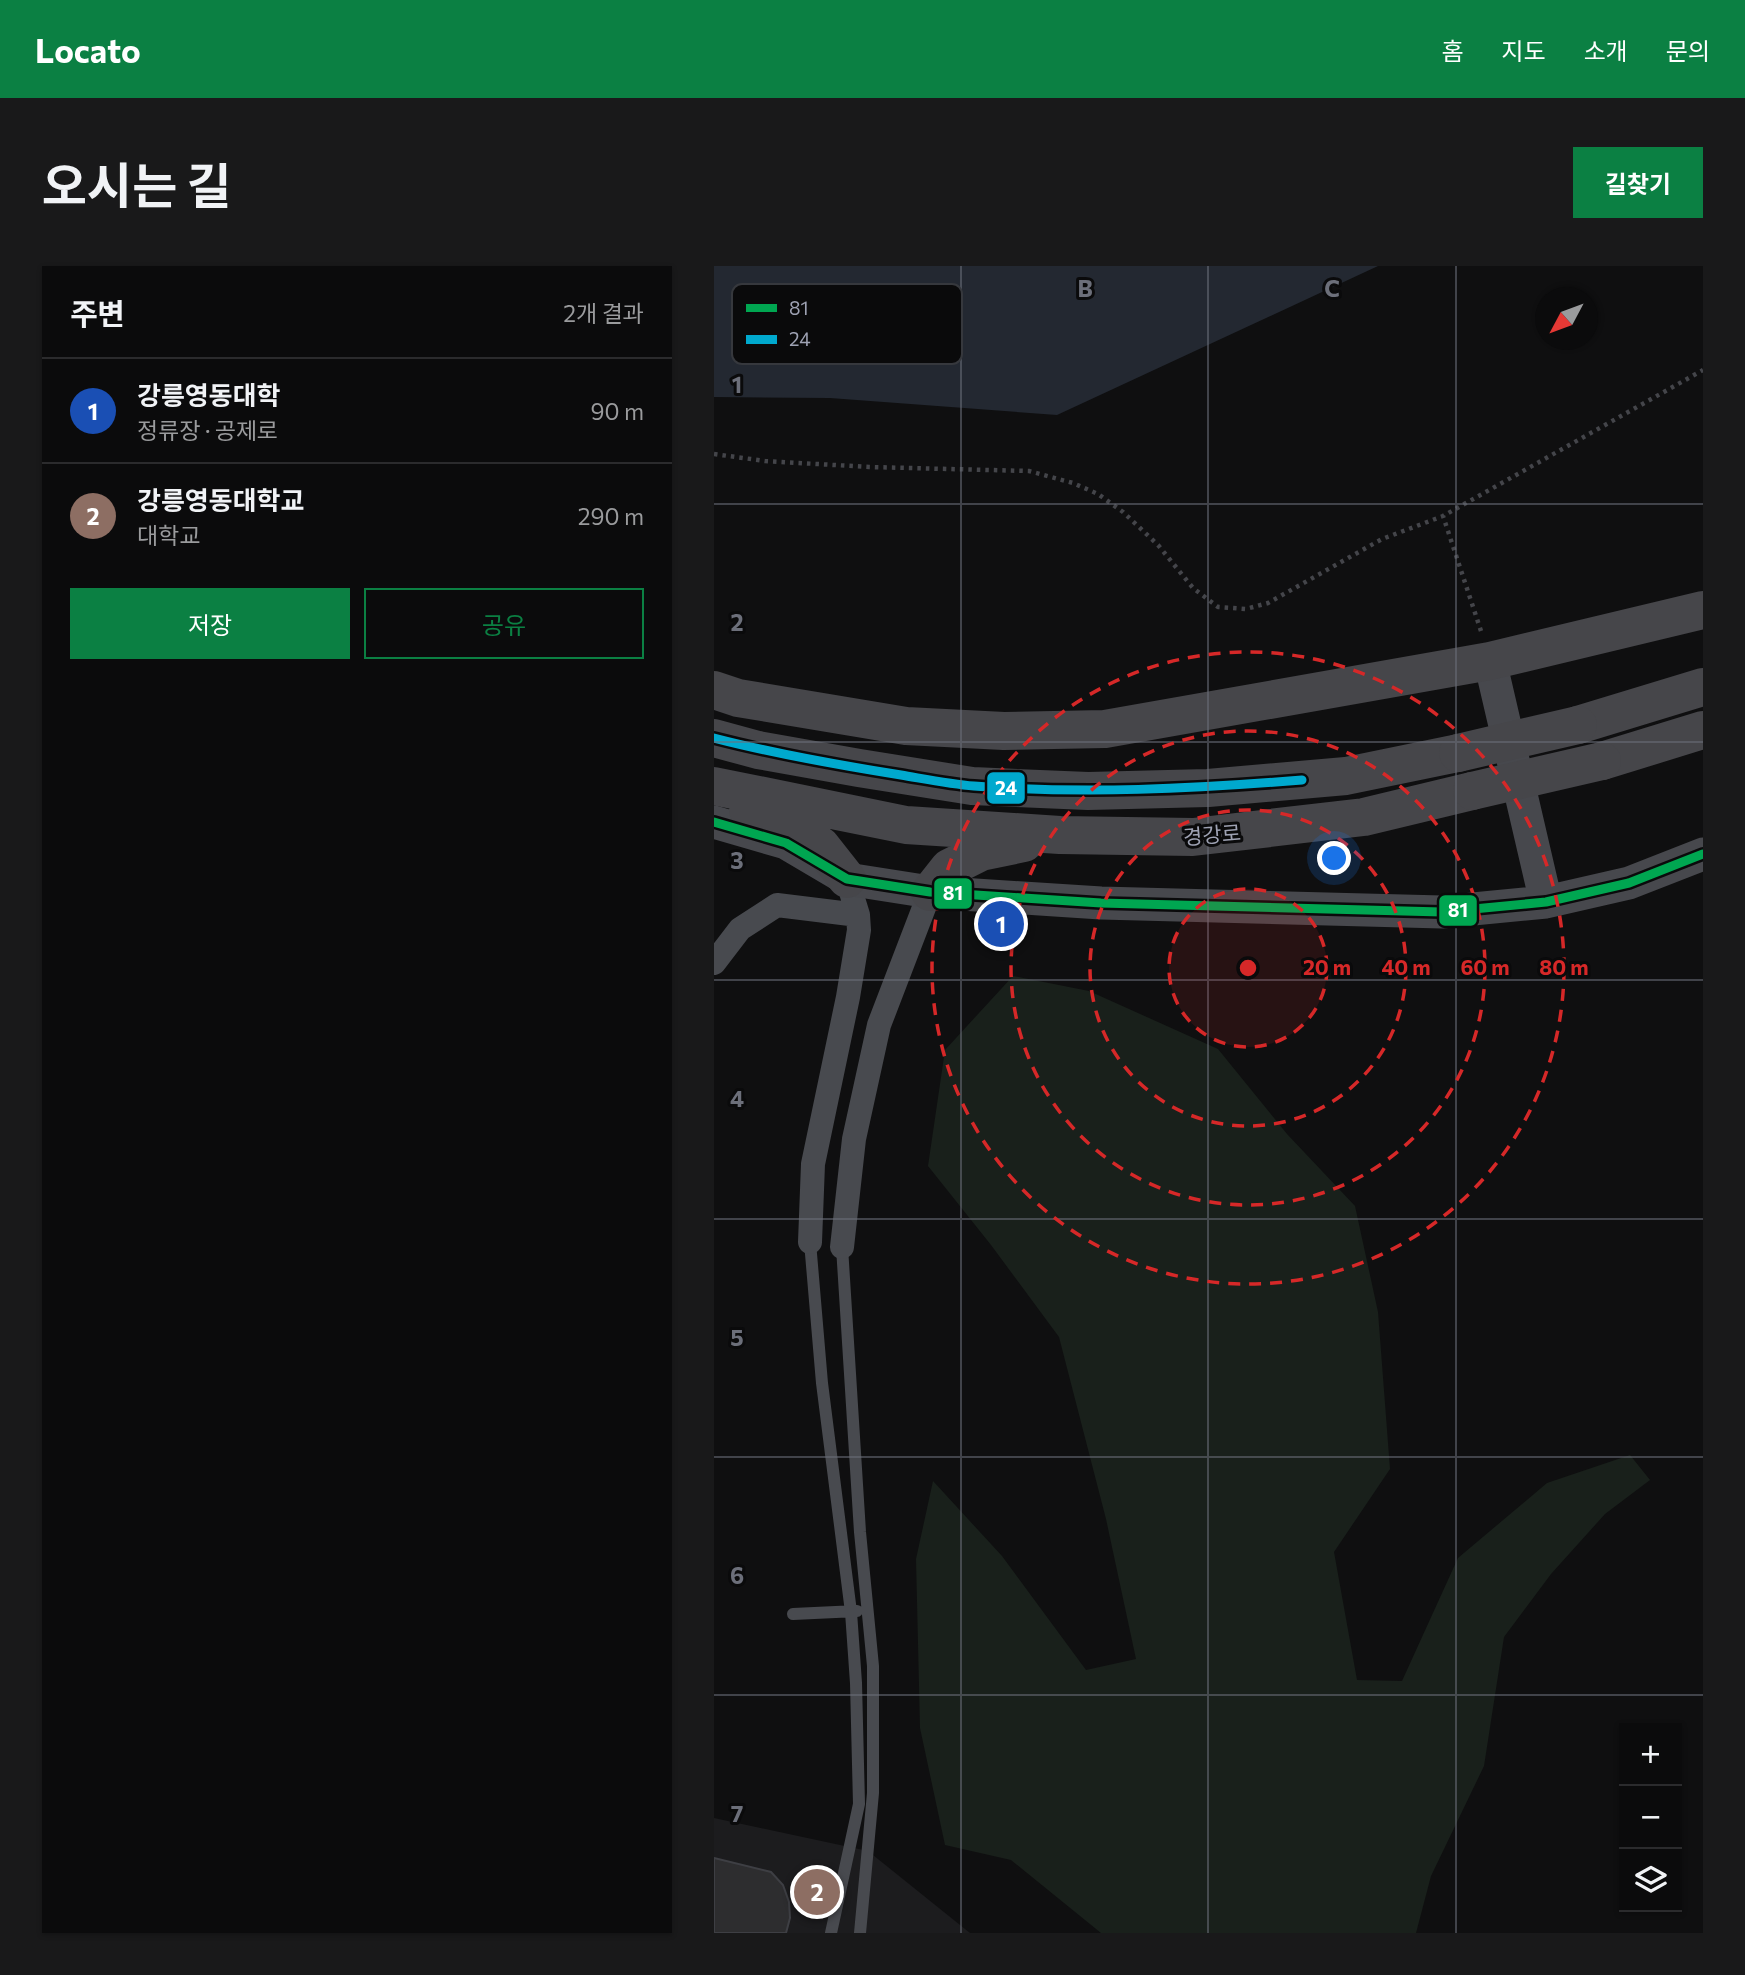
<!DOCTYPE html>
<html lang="ko">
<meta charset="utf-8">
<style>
body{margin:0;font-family:Commissioner,"Noto Sans KR",sans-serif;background:#19191a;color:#f1f3f6}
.controls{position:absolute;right:21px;bottom:21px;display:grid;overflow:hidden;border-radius:0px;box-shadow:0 2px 5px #0004}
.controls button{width:63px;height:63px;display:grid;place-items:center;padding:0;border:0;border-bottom:2px solid #2b2b2d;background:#0b0b0c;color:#f1f3f6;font:35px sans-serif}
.compass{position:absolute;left:821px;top:21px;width:63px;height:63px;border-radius:50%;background:#0b0b0c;box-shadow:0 2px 5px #0004;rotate:229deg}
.you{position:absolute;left:621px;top:593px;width:24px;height:24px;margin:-18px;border:5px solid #fff;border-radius:50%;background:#1a73e8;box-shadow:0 0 0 10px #1a73e833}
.badge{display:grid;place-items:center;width:46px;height:46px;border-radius:50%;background:#0b8043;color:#fff;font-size:23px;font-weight:700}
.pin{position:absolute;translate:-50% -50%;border:4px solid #fff;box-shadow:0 2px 7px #0006}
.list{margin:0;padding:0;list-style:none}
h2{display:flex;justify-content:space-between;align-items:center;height:91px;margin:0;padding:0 28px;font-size:30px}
h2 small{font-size:23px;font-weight:400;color:#9a9b9d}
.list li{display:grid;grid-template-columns:46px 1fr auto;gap:21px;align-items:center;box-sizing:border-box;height:105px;padding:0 28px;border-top:2px solid #2b2b2d}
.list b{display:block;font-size:26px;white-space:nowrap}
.list p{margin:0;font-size:23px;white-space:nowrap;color:#9a9b9d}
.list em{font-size:23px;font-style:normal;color:#9a9b9d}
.actions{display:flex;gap:14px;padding:21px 28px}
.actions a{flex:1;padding:16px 0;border:2px solid #0b8043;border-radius:0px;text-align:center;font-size:24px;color:#0b8043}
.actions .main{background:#0b8043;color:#fff}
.icon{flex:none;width:38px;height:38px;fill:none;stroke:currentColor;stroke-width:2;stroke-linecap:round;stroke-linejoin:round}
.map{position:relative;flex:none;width:989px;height:1667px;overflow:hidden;border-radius:0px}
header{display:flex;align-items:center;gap:42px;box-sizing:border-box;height:98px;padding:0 35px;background:#0b8043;color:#fff}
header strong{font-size:33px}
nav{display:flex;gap:38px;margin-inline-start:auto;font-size:24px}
.intro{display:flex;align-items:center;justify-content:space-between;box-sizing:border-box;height:168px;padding:0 42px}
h1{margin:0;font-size:49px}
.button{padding:18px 32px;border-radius:0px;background:#0b8043;color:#fff;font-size:24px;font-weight:700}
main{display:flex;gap:42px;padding:0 42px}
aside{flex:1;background:#0b0b0c;border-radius:0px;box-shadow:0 2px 5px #0004}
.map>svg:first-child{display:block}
.built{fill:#1c1c1e}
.green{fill:#19201b}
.water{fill:#232831}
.building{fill:#2d2d2f;stroke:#3e3f44;stroke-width:2}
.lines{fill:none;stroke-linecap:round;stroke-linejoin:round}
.path{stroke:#44454a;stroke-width:4.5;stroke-dasharray:3.5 5;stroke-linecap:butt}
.lane{stroke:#484a4f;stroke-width:12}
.street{stroke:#484a4f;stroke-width:24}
.secondary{stroke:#47484d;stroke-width:33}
.highway{stroke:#46464a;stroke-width:38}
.highway-bridge{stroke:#46464a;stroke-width:38}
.bus-1-casing{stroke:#0a0a0b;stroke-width:14}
.bus-2-casing{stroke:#0a0a0b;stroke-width:14}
.bus-1{stroke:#00a651;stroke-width:9}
.bus-2{stroke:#00a9ce;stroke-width:9}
.grid{fill:none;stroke:#6c6f7a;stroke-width:2;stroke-opacity:0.55}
.ring{fill:none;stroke:#d62828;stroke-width:3.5;stroke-dasharray:12 9}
.labels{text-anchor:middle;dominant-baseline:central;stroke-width:6;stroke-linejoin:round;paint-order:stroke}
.street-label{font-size:21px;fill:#9ea2b3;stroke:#0a0a0b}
.key{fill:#0a0a0b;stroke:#36383d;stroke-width:2}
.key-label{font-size:19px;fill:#9ea2b3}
.grid-label{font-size:23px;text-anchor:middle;font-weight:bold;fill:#6c6f7a;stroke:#0a0a0b;stroke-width:6;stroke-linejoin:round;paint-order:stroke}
.centre{fill:#d62828;stroke:#0a0a0b;stroke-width:3.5}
.ring-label{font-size:21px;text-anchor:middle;font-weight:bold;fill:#d62828;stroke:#0a0a0b;stroke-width:6;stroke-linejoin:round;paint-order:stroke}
.line-badge{stroke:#0a0a0b;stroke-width:2.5}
.badge-label{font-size:19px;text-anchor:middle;font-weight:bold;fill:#fff}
</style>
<header>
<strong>Locato</strong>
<nav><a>홈</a><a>지도</a><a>소개</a><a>문의</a></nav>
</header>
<div class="intro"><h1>오시는 길</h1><a class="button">길찾기</a></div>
<main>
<aside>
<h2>주변<small>2개 결과</small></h2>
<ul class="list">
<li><span class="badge" style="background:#1a4fb4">1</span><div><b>강릉영동대학</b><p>정류장 · 공제로</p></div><em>90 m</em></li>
<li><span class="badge" style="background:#8d6e63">2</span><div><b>강릉영동대학교</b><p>대학교</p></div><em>290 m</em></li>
</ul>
<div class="actions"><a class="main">저장</a><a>공유</a></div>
</aside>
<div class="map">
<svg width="989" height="1667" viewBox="0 0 989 1667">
<rect width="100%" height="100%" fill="#0f0f10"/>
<path class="built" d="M0,1552L154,1585L256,1667H0Z"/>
<path class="green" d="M299,710L375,725L504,783L573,868L641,940L664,1046L676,1203L620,1286L643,1414L688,1415L744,1292L833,1217L916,1189L936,1214L891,1248L837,1308L790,1371L770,1500L717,1610L702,1667H387L297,1594L231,1579L206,1462L202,1293L219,1215L288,1290L372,1404L422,1393L392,1253L345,1071L277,979L214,900L231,784Z"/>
<path class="water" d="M0,0H664L343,149L116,132L0,131Z"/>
<path class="building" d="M0,1592L57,1606L69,1619L75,1636L76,1652L72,1667H0Z"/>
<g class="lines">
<path class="path" d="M0,188L51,195L155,201L315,205L359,217L384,228L409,246L444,279L479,322L504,341L532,343L554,337L668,273L729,250
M767,365L729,250L989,104"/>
<path class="lane" d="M96,976L108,1117L137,1346L142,1417L145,1538L117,1667
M128,981L146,1266L159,1400V1527L146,1667
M79,1348L143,1345"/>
<path class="street" d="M0,697L26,663L63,639L144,649
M96,976L99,898L134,731L145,664L144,649L133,613
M128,981L140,873L165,759L216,626"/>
<path class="secondary" d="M776,395L832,636
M0,556L72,577L133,613L216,626L387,637L728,646L832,636L915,617L989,588"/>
<path class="highway" d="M0,424L24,432L192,460L290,465L391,463L776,395L989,344
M864,459L989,421
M0,472L44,484L145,502L258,520L374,525L494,522L632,510L744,487
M888,495L989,464
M0,520L192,559L346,569L479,571L650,551L758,525
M34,544L76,559L107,580L133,613
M216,626L235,602L267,586L310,577"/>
<path class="highway-bridge" d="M744,487L864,459
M758,525L888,495"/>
<defs>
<path id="bus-1" d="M0,556L72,577L133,613L216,626L387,637L728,646L832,636L915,617L989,588"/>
<path id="bus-2" d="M0,472C62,488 124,499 187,509C211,513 236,518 260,520C370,528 479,523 588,514"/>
</defs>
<use href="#bus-1" class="bus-1-casing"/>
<use href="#bus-2" class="bus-2-casing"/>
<use href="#bus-1" class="bus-1"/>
<use href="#bus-2" class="bus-2"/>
</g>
<path class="grid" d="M247,0V1667M494,0V1667M742,0V1667M0,238H989M0,476H989M0,714H989M0,953H989M0,1191H989M0,1429H989"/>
<circle cx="534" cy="702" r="79" fill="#d62828" fill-opacity=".12"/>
<g class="ring">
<circle cx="534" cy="702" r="79"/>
<circle cx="534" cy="702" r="158"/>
<circle cx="534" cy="702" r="237"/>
<circle cx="534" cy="702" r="316"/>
</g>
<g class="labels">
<g class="street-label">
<text transform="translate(498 568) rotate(-5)">경강로</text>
</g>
</g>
<rect x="18" y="18" width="230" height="80" rx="10" class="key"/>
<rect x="32" y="38" width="31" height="8" fill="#00a651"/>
<rect x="32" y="69" width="31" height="9" fill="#00a9ce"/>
<g class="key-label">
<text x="75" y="49">81</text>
<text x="75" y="80">24</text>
</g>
<g class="grid-label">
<text x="371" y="31">B</text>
<text x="618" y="31">C</text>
<text x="23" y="127">1</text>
<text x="23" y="365">2</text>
<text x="23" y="603">3</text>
<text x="23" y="841">4</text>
<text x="23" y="1080">5</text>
<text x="23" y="1318">6</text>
<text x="23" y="1556">7</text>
</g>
<circle cx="534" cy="702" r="10" class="centre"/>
<g class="ring-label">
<text x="613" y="709">20 m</text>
<text x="692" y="709">40 m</text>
<text x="771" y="709">60 m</text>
<text x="850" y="709">80 m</text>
</g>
<g class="line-badge">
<rect x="272" y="505" width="40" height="34" rx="7" fill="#00a9ce"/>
<rect x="219" y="611" width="40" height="33" rx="7" fill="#00a651"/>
<rect x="724" y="628" width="40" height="33" rx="7" fill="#00a651"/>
</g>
<g class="badge-label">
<text x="292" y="529">24</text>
<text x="239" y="634">81</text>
<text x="744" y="651">81</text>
</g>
</svg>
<div class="controls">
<button>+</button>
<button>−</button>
<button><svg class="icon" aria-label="layers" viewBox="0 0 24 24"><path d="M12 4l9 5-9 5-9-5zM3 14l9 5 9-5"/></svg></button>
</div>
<svg class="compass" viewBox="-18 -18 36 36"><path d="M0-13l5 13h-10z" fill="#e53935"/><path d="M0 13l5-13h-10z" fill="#9a9b9d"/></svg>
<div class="you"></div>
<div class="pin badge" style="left:287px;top:658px;background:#1a4fb4">1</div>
<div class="pin badge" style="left:103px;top:1626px;background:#8d6e63">2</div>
</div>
</main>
